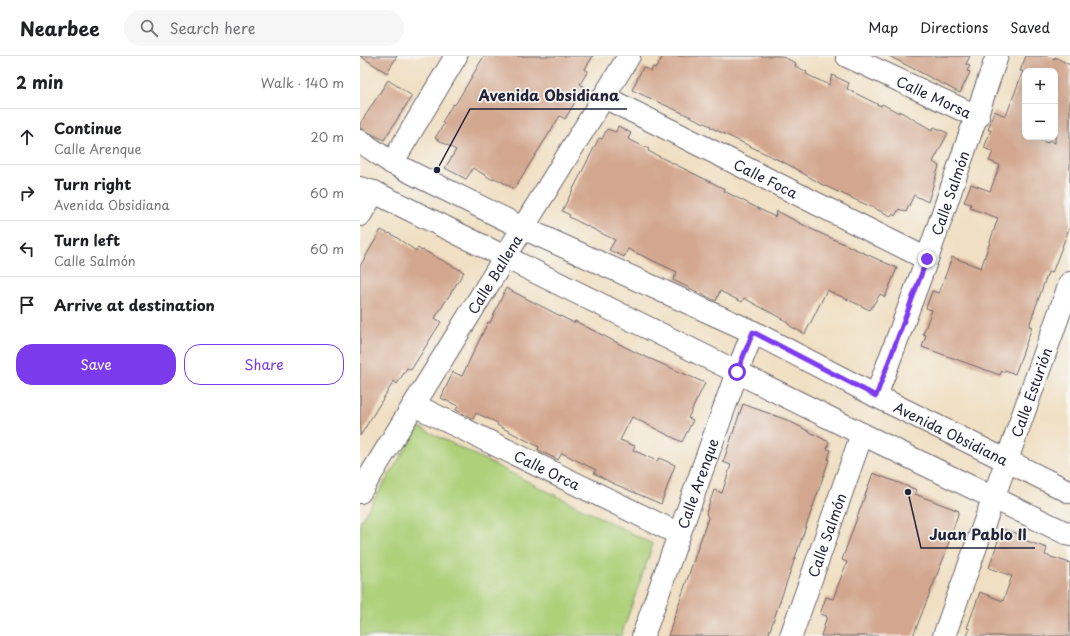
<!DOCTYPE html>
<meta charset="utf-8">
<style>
body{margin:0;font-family:"Playpen Sans",sans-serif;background:#f6f6f6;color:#202124}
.controls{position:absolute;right:12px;top:12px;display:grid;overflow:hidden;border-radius:8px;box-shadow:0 4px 16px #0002}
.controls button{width:36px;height:36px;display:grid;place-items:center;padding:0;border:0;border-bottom:1px solid #e0e0e0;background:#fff;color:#202124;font:20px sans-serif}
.stop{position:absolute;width:12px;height:12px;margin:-9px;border:3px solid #7c3aed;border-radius:50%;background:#fff}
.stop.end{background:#7c3aed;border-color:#fff;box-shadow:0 1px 4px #0008}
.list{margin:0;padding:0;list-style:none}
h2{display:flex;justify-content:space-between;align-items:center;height:52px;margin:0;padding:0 16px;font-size:17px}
h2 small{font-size:13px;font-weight:400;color:#757577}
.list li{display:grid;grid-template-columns:26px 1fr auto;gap:12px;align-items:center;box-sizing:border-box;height:56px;padding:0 16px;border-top:1px solid #e0e0e0}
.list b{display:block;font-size:15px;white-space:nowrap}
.list p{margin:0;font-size:13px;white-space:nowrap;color:#757577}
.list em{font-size:13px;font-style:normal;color:#757577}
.actions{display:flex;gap:8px;padding:12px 16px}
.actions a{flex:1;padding:9px 0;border:1px solid #7c3aed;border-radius:16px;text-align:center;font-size:14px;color:#7c3aed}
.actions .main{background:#7c3aed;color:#fff}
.icon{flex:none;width:22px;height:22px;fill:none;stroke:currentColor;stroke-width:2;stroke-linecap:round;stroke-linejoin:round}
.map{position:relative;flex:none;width:710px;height:580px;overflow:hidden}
header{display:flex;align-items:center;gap:24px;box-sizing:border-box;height:56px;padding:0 20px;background:#fff;border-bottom:1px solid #e0e0e0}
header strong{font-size:19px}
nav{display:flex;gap:22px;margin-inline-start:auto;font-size:14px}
.search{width:280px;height:36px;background:#f6f6f6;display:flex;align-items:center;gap:10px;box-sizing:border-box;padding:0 14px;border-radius:22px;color:#757577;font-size:15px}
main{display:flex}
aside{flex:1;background:#fff}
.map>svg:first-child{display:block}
.green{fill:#add079;stroke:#68795a}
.building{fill:#d3a78f;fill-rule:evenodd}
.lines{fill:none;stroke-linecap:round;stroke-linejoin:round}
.minor-casing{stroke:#6a646a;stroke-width:24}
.minor{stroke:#fff;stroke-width:22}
.route{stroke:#7c3aed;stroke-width:5}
.labels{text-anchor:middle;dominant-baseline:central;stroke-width:3.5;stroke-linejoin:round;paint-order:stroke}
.street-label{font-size:14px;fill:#22223b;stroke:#f6f6f2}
.leader{fill:none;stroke:#22223b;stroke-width:1.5}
.callout-dot{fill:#22223b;stroke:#f6f6f2;stroke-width:1.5}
.callout-label{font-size:15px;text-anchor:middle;font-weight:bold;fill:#22223b;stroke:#f6f6f2;stroke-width:3.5;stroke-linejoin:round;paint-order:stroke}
</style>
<header>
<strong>Nearbee</strong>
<div class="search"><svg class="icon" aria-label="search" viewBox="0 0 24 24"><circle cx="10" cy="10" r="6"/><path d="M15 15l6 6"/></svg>Search here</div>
<nav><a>Map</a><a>Directions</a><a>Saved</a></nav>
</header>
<main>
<aside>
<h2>2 min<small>Walk · 140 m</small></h2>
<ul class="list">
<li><svg class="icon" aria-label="ahead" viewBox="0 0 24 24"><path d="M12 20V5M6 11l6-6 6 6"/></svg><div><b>Continue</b><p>Calle Arenque</p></div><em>20 m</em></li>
<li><svg class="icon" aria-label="right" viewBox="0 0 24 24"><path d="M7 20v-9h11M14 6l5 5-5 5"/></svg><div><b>Turn right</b><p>Avenida Obsidiana</p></div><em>60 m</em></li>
<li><svg class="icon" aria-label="left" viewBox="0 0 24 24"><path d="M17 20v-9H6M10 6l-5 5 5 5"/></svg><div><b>Turn left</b><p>Calle Salmón</p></div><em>60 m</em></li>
<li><svg class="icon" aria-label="arrive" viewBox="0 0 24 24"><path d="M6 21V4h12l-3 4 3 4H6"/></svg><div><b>Arrive at destination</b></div></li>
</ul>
<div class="actions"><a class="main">Save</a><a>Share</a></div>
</aside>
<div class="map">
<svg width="710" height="580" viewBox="0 0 710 580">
<rect width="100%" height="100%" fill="#f6f6f2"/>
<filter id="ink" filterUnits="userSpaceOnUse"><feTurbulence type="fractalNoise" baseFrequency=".025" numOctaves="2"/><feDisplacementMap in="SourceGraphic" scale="8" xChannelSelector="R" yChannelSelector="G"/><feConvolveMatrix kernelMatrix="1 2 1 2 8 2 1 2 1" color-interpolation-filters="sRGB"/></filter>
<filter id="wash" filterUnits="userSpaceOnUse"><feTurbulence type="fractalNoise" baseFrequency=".012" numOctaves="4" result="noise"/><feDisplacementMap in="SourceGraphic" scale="16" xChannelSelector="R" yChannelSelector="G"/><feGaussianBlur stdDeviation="0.9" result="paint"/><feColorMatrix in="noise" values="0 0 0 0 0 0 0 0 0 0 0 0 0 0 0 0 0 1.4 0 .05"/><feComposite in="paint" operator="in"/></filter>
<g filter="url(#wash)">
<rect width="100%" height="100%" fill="#f0dfc2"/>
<path class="green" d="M59,371L293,488L261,580H0V466Z"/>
<g id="blocks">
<path class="building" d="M0,0H37L27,17Z
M124,0H233L225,13L228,15L220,28L224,31L205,63L200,60L154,133L139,124L134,122L133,124L113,112L106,123L85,112L96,94L75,82L84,68L82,66L93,48L95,49Z
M303,0H421L436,7L435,10L447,16L446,18L469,29L472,19L489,27L487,33L521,50L522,48L539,57V55L572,74L574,71L588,77L573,106L579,110L568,146L554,139L546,156L539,153L535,160L532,158L531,160L461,128L429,109L350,71L351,70L272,34L283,11L291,15L293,11L296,12Z
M529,0H610L606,8L610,10L607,15L610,16L600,37Z
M666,0H687L695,3V1L710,9V170L692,217L688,216L669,270L672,271L655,318L645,314L644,316L642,315L640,319L562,291L566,279L563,278L572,254L566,252L572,235L579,237L592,201L621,212L638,162L610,152L611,148L604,146L611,128L630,135L640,109L629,105L633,96L624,92L631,74H628L634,55L646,60L663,15H660ZM665,15H695V87L689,84L688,87L671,81H665Z
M28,24L52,40L24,84L0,72V68Z
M258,70L271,77L268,83L289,93L288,95L365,133L364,135L415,161L417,155L451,173L537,212L525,241L520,238L510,254L467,234L445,278L430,270L426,265L384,242L382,246L360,235L356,245L313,224L317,216L268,193L264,201L249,194L255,184L209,161L210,159L202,155L239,82L242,83L247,73L256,76Z
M21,174L29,178L30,177L56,195L58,192L62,195L63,194L104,216L75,262L81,266L51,314L47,312L37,328L34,325L0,380V210Z
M146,232L214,267L215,265L277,297L345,327L328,362L333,364L322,386L272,361L260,384L275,390L273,394L297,405L299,402L315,409L301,448L250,426L234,417L236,414L202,397L198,404L178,394L179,391L137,369L138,367L116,357L113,363L96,354L98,350L81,342L93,316L102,320L128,266L130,267Z
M383,348L427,364L469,386L467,393L471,394L468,404H469L408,580H308L348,462L346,457L354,434L362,437L371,409L363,406Z
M513,417L557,434L555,438L599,455L584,501L553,580H461L467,560L460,558L466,541L473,543L483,516L487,506L482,504Z
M642,473L666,480L664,484L687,492L685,499L710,507V580H607L610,573L607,572L620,536L643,545L652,520L629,512Z"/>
</g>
</g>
<g filter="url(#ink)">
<use href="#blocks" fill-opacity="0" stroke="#6a646a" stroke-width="1"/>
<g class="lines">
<defs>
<g id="minor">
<path id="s1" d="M487,0L618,61"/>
<path id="s2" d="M244,41L567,203"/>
<path id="s3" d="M0,85L32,107L163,172L393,276L516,340L710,436"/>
<path d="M32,107L96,0"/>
<path d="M0,132L14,136L502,378L710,479"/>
<path d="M0,159L14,136"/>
<path id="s4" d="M516,340L567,203L637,0"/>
<path id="s5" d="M54,349L319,478"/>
<path id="s6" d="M0,436L269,0"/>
<path id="s7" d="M283,580L377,316L393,276"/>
<path id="s8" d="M431,580L502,378"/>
<path id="s9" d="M584,580L710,227"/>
</g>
</defs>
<use href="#minor" class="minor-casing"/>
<use href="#minor" class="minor"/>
</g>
</g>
<g class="lines" filter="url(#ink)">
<path class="route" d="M377,316L393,276L516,340L567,203"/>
</g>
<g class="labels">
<g class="street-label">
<text stroke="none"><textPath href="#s1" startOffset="96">Calle Morsa</textPath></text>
<text stroke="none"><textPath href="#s2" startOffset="181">Calle Foca</textPath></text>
<text stroke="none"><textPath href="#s4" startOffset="216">Calle Salmón</textPath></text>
<text stroke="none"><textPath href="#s6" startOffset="256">Calle Ballena</textPath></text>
<text stroke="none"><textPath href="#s9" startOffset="259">Calle Esturión</textPath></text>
<text stroke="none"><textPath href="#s3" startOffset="660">Avenida Obsidiana</textPath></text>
<text stroke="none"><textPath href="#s5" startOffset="148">Calle Orca</textPath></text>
<text stroke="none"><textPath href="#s7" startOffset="162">Calle Arenque</textPath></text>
<text stroke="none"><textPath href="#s8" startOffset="107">Calle Salmón</textPath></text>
</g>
</g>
<path class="leader" d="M77 114L110 53H267M548 436L561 492H675"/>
<g class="callout-dot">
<circle cx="77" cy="114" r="4"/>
<circle cx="548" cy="436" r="4"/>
</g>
<g class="callout-label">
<text x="189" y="45">Avenida Obsidiana</text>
<text x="618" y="484">Juan Pablo II</text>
</g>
</svg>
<div class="controls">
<button>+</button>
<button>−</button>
</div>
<div class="stop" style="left:377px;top:316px"></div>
<div class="stop end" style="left:567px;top:203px"></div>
</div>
</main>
